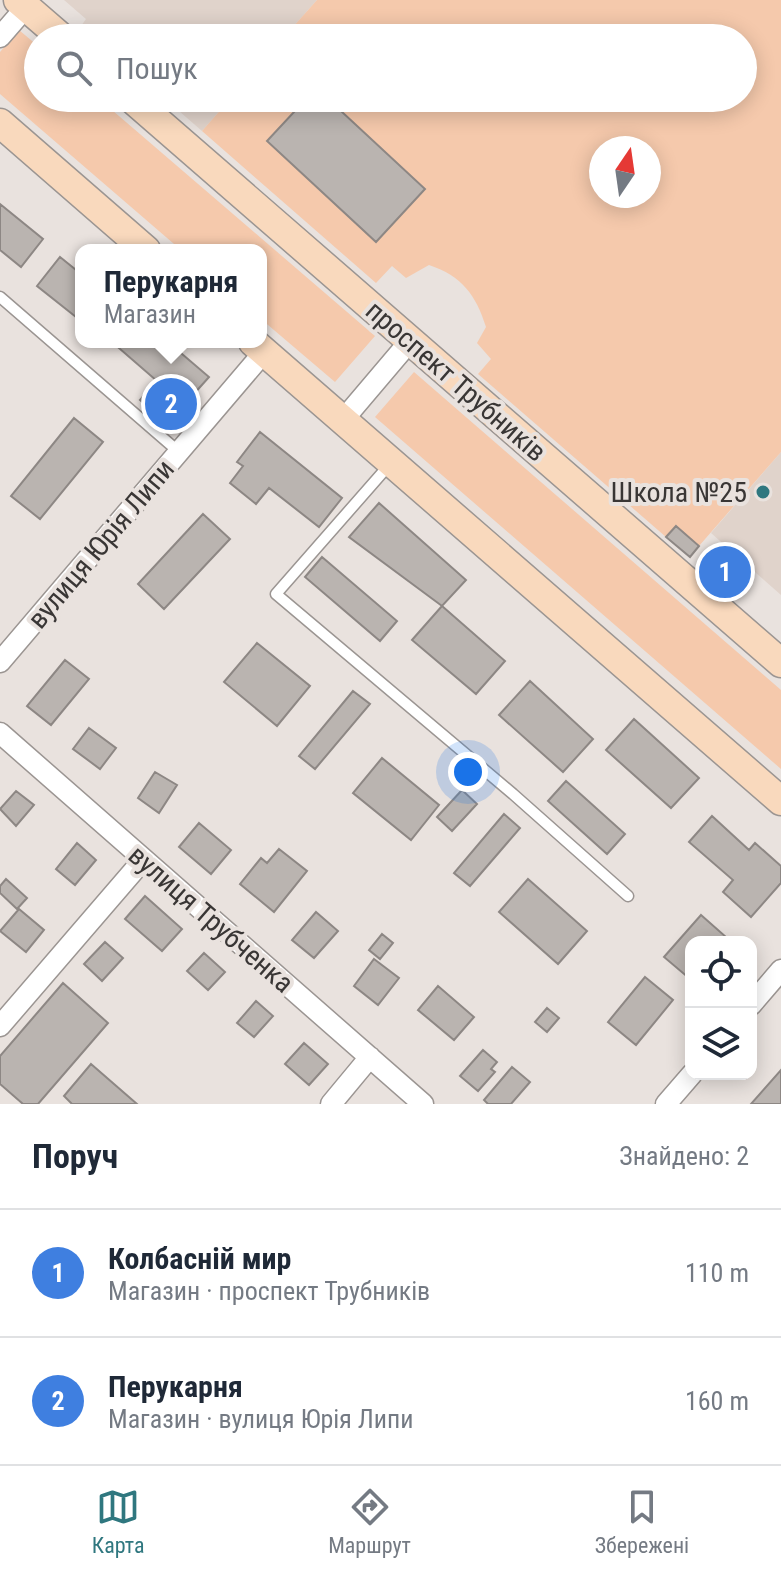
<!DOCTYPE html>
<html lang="uk">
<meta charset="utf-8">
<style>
body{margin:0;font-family:"Roboto Condensed",sans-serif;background:#f6f6f7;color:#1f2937}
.controls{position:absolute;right:24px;bottom:24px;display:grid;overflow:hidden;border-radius:16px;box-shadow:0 4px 20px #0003}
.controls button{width:72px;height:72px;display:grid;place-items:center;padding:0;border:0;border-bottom:2px solid #e0e1e3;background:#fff;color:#1f2937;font:40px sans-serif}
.compass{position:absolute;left:589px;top:136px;width:72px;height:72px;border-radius:50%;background:#fff;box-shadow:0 4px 20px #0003;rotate:13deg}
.you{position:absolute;left:468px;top:772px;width:28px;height:28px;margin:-20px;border:6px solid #fff;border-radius:50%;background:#1a73e8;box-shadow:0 0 0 12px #1a73e833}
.badge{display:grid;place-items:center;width:52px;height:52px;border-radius:50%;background:#2f777f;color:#fff;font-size:26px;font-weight:700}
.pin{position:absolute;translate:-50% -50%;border:4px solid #fff;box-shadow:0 2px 8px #0006}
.popup{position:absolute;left:75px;top:244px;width:192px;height:104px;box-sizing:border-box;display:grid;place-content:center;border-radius:16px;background:#fff;filter:drop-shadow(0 2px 6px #0005);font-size:26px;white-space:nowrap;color:#747a83}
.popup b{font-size:30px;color:#1f2937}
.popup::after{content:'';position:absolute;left:50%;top:100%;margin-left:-16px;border:16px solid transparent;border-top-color:#fff}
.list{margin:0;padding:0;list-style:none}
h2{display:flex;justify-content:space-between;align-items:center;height:104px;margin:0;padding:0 32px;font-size:34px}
h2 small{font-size:26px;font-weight:400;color:#747a83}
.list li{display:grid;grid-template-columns:52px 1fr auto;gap:24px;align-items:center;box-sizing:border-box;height:128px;padding:0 32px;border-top:2px solid #e0e1e3}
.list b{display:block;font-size:30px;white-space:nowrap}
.list p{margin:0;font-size:26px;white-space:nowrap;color:#747a83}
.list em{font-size:26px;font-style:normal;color:#747a83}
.icon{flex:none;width:44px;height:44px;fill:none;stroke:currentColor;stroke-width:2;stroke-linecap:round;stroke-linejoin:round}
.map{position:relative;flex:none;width:781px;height:1104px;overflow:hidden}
.search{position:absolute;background:#fff;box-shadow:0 4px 20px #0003;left:24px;right:24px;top:24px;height:88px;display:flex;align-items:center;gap:20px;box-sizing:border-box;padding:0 28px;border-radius:44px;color:#747a83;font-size:30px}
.sheet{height:360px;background:#fff}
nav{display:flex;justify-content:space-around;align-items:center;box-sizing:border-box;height:112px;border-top:2px solid #e0e1e3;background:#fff;font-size:22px;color:#747a83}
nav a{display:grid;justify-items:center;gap:4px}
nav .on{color:#2f777f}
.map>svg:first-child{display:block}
.built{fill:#e0d3cb}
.green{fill:#f5c9ac;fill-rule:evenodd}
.building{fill:#bab4b0;stroke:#8d8784;stroke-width:2}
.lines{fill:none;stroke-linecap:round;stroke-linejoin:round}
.lane-casing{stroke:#9b9592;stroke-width:13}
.street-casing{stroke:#9b9592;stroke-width:23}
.secondary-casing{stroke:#9b9592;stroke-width:31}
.lane{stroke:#fff;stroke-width:10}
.street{stroke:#fff;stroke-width:20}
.secondary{stroke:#f9d9bd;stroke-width:28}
.poi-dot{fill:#2f777f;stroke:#e9e2de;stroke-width:3}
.labels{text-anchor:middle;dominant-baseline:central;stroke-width:8;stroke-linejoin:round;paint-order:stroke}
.street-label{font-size:28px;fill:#393635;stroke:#e9e2de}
.poi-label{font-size:28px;fill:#393635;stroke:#e9e2de;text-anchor:end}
</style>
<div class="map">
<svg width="781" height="1104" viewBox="0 0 781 1104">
<rect width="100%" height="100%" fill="#e9e2de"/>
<path class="built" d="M64,0H317L283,38H94L81,26L86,19Z
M164,98H231L202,131Z
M781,452V595L711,533Z"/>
<path class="green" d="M317,0H781V452L699,546L676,526L666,537L478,374L491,359L477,343L486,327C476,295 462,276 429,265L406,278L392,266L376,283L202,131L231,98H743V38H283ZM601,148H649V196H601Z
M19,30L38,46V98H98L375,336L335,382L261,319V250H181L0,94V52Z
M414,372L781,690V769L375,417Z"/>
<path class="building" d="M307,98H327L425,189L376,242L267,141Z
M0,204L43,239L21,267L0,250Z
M60,257L81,274V321L37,286Z
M112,342H168L209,377L167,424L140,400L157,381Z
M74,418L103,442L40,519L11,496Z
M260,432L342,498L319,527L269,488L256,504L230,483L243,466L237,462Z
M379,503L466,580L442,606L349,537Z
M203,514L230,539L164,609L138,584Z
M676,526L699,546L690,557L666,537Z
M322,557L397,621L380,641L305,577Z
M720,557L739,574L729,585L710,568Z
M442,606L505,661L476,694L412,640Z
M257,643L310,686L277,726L224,682Z
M65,660L89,679L51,725L27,706Z
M530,681L593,739L563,772L499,715Z
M353,691L370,704L315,769L299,756Z
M634,719L699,778L671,808L606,750Z
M89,728L116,748L100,769L73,749Z
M382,758L439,805L411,840L353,793Z
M155,772L177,785L159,813L138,798Z
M566,781L625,834L607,854L548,801Z
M462,790L477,804L452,831L437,817Z
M16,791L34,805L16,826L0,809Z
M504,814L520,828L470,886L454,873Z
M712,816L749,850L755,843L781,866V883L751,917L723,892L733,880L689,842Z
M199,823L231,850L211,874L179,847Z
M77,843L96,860L75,885L56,869Z
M279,849L307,871L274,912L240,884L261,858L267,863Z
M6,879L27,898L17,909L0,893V886Z
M528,879L587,931L558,964L499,912Z
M145,896L182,929L162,951L125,919Z
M19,909L44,930L26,952L0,931Z
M316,912L338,931L314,958L292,940Z
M701,915L726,937L722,942H691L690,979L664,957Z
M382,934L393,943L380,959L369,950Z
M105,942L123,958L102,981L84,964Z
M204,953L225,972L208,990L187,971Z
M374,959L399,978L378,1005L354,986Z
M645,977L673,1000L636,1045L608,1022Z
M63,983L108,1023L38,1104H23L0,1084V1056Z
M438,986L474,1017L454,1040L418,1010Z
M256,1001L273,1016L254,1037L237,1023Z
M547,1008L559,1018L547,1032L535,1022Z
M304,1043L328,1064L309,1085L285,1064Z
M483,1050L497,1062L491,1069L495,1072L478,1091L460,1076Z
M91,1064L137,1104H72L64,1096Z
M512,1067L530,1082L511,1104H488L484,1100Z
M781,1070V1104H751Z"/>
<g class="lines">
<defs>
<path id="lane" d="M0,297L179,452
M390,464L276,594L513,794L628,896"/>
<path id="street" d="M0,37L26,7
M343,420L410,341
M0,662L264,352
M0,733L423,1104
M751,1005L781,970
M0,1026L143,860
M331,1104L370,1057
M666,1104L692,1074"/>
<path id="secondary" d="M18,0L62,38
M131,98L781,663
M0,123L146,250
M253,342L781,801"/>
</defs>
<use href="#lane" class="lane-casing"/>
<use href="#street" class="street-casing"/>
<use href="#secondary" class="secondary-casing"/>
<use href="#lane" class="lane"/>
<use href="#street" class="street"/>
<use href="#secondary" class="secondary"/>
</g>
<circle class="poi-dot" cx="763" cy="492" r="8"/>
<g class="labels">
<g class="street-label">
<text transform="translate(456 381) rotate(41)">проспект Трубників</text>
<text transform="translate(101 544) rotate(-50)">вулиця Юрія Липи</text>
<text transform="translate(211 919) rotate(41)">вулиця Трубченка</text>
</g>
<g class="poi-label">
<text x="747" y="492">Школа №25</text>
</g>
</g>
</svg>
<div class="controls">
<button><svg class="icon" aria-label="locate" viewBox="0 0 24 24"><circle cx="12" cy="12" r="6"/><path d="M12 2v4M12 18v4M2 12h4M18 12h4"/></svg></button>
<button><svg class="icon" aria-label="layers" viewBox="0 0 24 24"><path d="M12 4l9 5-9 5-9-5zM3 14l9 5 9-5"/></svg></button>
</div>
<svg class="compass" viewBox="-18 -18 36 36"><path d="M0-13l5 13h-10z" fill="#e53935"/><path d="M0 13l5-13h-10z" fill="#747a83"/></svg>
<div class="you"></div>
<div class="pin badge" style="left:725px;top:572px;background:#3f7fe0">1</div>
<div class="pin badge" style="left:171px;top:404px;background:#3f7fe0">2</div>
<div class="popup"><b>Перукарня</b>Магазин</div>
<div class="search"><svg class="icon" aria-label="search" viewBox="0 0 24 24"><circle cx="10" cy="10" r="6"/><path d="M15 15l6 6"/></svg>Пошук</div>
</div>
<section class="sheet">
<h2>Поруч<small>Знайдено: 2</small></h2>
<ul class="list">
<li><span class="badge" style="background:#3f7fe0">1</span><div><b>Колбасній мир</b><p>Магазин · проспект Трубників</p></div><em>110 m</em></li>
<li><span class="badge" style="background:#3f7fe0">2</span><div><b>Перукарня</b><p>Магазин · вулиця Юрія Липи</p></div><em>160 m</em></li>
</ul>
</section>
<nav>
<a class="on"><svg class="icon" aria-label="map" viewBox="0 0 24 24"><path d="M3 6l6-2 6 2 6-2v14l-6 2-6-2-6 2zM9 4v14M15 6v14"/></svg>Карта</a>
<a><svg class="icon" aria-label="directions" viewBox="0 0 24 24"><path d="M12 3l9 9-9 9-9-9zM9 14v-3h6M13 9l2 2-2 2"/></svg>Маршрут</a>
<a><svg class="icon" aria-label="saved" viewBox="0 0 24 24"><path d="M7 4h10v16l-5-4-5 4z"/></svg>Збережені</a>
</nav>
